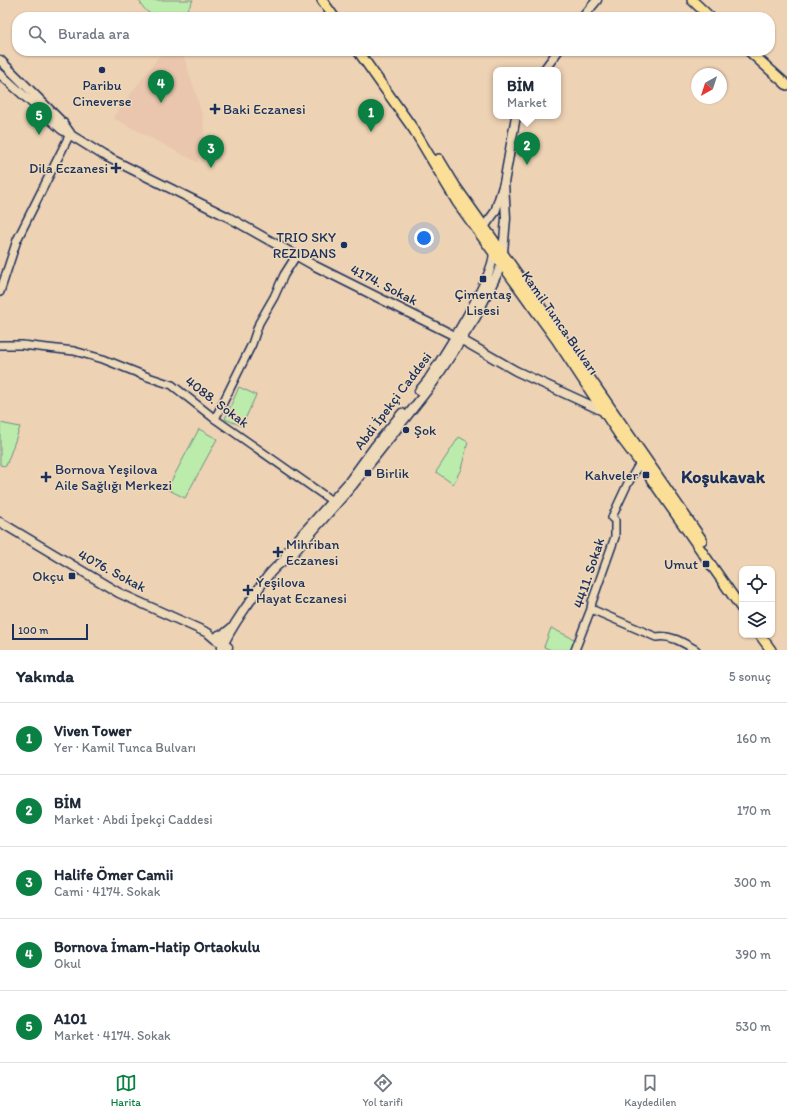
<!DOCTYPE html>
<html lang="tr">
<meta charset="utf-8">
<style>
body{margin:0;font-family:Itim,sans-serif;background:#f6f6f7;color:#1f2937}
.controls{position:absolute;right:12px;bottom:12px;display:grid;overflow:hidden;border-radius:8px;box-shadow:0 1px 3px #0004}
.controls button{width:36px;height:36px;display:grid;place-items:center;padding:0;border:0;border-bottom:1px solid #e0e1e3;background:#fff;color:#1f2937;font:20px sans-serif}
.compass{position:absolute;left:691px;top:68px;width:36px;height:36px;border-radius:50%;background:#fff;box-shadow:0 1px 3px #0004;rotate:219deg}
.scale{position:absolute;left:12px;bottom:10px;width:76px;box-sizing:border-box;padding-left:4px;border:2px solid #1b2f5e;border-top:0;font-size:11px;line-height:14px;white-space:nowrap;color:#1b2f5e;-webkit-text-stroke:3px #eed9b8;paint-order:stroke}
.you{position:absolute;left:424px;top:238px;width:14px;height:14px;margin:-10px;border:3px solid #fff;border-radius:50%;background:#1a73e8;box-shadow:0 0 0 6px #1a73e833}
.badge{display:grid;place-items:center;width:26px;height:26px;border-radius:50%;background:#0b8043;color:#fff;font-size:13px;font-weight:700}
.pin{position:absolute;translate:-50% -33px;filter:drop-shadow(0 1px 2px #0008)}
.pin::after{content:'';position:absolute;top:21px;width:14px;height:12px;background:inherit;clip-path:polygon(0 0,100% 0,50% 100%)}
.popup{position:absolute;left:493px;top:67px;width:68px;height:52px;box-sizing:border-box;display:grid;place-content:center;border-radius:8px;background:#fff;filter:drop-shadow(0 1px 3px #0005);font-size:13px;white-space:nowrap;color:#747a83}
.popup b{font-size:15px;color:#1f2937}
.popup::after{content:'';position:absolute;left:50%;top:100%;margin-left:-8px;border:8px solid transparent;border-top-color:#fff}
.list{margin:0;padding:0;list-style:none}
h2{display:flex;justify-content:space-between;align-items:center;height:52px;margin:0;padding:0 16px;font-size:17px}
h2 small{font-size:13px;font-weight:400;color:#747a83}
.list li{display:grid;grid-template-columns:26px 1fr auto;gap:12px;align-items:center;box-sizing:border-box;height:72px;padding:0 16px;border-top:1px solid #e0e1e3}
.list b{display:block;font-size:15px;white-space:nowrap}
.list p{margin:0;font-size:13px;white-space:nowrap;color:#747a83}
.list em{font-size:13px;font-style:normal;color:#747a83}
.icon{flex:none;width:22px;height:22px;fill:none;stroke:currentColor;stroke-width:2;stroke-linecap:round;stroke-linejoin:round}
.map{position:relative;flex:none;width:787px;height:650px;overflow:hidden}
.search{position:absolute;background:#fff;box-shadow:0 1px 3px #0004;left:12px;right:12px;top:12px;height:44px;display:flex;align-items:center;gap:10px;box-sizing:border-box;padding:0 14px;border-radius:16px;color:#747a83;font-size:15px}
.sheet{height:412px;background:#fff}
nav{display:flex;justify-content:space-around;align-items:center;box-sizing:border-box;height:56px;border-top:1px solid #e0e1e3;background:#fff;font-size:11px;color:#747a83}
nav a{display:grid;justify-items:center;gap:2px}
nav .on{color:#0b8043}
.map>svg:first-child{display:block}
.built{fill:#e9c6ad}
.green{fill:#bcecab;stroke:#6c8e84}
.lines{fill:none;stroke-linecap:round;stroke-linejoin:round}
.tertiary-casing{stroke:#1b2f5e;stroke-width:10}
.secondary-casing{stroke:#1b2f5e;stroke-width:11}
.primary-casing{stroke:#1b2f5e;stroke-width:12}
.tertiary{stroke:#eed9b8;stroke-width:7}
.secondary{stroke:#eed9b8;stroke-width:8}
.primary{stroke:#fbdf96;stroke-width:9}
.poi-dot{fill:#1b2f5e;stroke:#eed9b8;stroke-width:1.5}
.labels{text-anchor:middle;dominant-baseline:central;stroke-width:3;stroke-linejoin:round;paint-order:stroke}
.poi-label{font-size:14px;fill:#1b2f5e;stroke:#eed9b8;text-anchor:start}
.street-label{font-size:14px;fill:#1b2f5e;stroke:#eed9b8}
.district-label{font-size:18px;font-weight:bold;fill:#1b2f5e;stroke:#eed9b8}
</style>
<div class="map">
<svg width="787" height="650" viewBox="0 0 787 650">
<rect width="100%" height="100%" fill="#eed2b4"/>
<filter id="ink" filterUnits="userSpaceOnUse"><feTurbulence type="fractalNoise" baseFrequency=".025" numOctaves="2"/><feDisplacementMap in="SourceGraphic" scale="8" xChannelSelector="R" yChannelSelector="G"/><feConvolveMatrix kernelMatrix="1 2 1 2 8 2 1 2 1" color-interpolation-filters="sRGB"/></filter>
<g filter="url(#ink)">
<path class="built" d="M163,51H182L194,88L203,118L205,143L197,162L113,118Z"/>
<path class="green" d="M139,0H193C187,13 180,17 166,17C161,17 156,17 151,14C145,11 142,6 139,0Z
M239,387L256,395L242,426L225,419Z
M0,423L20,427L6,466L0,465Z
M199,429L217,439L185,498L167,489Z
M459,437L468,442L461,469L453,484L436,472Z
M551,628L576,640L572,650H551L544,647Z"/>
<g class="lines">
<defs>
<path id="tertiary" d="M0,292L17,240L70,134
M0,345H22L74,351L103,359L148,377L172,385L215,419L332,501
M215,419L252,344L259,323L274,297L284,275L296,256
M591,609L656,637C670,634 684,643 696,650
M575,650L591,609L592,602L615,537V520L612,518L613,515L627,485L640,463"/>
<path id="secondary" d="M583,17L597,0
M0,60L63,123L70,133
M544,70L558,51
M0,74L61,129L103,155L228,217L313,265L455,336L516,371L603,411
M487,233L484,227L495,212L504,183L516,116
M419,391L428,380C441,360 500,269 493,249
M0,522L119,593L208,633L215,639L228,647
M284,560L286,553L297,540L348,483L375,446L402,413
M219,635L224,634L230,629
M221,650C228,633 236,622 246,607C260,588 270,567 291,556L352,486L433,383L476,317L502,264L506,218L504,183"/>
<path id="primary" d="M322,0L334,17
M692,0L710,17
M358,51L414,130L457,202L556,339L622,439L640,463L742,609
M749,51L787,85
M439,159L456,187L533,296L702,540
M760,635L771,650"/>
</defs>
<use href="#tertiary" class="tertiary-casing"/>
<use href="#secondary" class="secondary-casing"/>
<use href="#primary" class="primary-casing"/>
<use href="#tertiary" class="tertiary"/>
<use href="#secondary" class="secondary"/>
<use href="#primary" class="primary"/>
</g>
</g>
<g class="poi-dot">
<circle cx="102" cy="70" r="4"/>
<path d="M213 103h4v4h4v4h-4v4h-4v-4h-4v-4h4z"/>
<path d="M114 162h4v4h4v4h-4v4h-4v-4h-4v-4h4z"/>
<circle cx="344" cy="245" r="4"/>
<rect x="479" y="275" width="8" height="8" rx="2"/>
<circle cx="406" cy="430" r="4"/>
<rect x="364" y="469" width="8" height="8" rx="2"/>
<rect x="642" y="471" width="8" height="8" rx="2"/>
<path d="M44 471h4v4h4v4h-4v4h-4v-4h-4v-4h4z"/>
<path d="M276 546h4v4h4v4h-4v4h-4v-4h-4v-4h4z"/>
<rect x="702" y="560" width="8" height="8" rx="2"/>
<rect x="68" y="572" width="8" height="8" rx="2"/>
<path d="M246 584h4v4h4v4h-4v4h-4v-4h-4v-4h4z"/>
</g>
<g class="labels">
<g class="poi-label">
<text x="102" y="85" text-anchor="middle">Paribu<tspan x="102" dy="16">Cineverse</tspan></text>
<text x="223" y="109">Baki Eczanesi</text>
<text x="108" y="168" text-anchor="end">Dila Eczanesi</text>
<text x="336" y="237" text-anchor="end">TRIO SKY<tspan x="336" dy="16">REZIDANS</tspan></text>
<text x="483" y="294" text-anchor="middle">Çimentaş<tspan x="483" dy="16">Lisesi</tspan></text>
<text x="414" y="430">Şok</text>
<text x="55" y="469">Bornova Yeşilova<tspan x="55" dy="16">Aile Sağlığı Merkezi</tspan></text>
<text x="376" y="473">Birlik</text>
<text x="638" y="475" text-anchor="end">Kahveler</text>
<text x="286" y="544">Mihriban<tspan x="286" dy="16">Eczanesi</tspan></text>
<text x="698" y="564" text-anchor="end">Umut</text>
<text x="64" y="576" text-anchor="end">Okçu</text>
<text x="256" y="582">Yeşilova<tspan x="256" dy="16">Hayat Eczanesi</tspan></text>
</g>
<g class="street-label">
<text transform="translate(384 285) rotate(27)">4174. Sokak</text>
<text transform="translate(560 323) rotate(55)">Kamil Tunca Bulvarı</text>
<text transform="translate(393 401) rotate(-53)">Abdi İpekçi Caddesi</text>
<text transform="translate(217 402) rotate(37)">4088. Sokak</text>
<text transform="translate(112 571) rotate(28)">4076. Sokak</text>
<text transform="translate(589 573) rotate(-72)">4411. Sokak</text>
</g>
<g class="district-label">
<text x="723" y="477">Koşukavak</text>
</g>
</g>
</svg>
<div class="controls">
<button><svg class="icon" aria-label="locate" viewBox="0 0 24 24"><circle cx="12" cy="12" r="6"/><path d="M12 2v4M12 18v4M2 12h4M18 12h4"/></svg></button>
<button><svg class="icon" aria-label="layers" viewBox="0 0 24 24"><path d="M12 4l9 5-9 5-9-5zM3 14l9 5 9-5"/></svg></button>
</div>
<svg class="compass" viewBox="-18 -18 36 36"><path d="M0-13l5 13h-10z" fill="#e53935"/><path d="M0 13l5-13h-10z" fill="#747a83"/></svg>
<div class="scale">100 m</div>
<div class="you"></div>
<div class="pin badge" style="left:371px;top:132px">1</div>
<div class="pin badge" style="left:527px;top:165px">2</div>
<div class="popup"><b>BİM</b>Market</div>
<div class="pin badge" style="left:211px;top:168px">3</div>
<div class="pin badge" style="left:161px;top:103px">4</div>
<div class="pin badge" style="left:39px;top:135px">5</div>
<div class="search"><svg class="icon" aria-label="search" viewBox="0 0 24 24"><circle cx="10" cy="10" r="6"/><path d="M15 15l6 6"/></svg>Burada ara</div>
</div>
<section class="sheet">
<h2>Yakında<small>5 sonuç</small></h2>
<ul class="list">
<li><span class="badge">1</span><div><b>Viven Tower</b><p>Yer · Kamil Tunca Bulvarı</p></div><em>160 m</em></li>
<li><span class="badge">2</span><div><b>BİM</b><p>Market · Abdi İpekçi Caddesi</p></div><em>170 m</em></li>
<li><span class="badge">3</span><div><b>Halife Ömer Camii</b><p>Cami · 4174. Sokak</p></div><em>300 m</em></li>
<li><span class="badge">4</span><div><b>Bornova İmam-Hatip Ortaokulu</b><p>Okul</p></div><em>390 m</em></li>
<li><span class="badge">5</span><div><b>A101</b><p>Market · 4174. Sokak</p></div><em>530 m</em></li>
</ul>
</section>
<nav>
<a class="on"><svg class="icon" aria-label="map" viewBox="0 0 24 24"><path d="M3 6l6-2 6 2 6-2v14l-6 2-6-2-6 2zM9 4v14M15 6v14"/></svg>Harita</a>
<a><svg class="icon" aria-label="directions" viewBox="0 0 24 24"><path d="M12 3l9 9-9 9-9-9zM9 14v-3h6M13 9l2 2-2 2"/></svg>Yol tarifi</a>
<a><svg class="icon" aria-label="saved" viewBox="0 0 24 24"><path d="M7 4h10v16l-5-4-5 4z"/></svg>Kaydedilen</a>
</nav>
